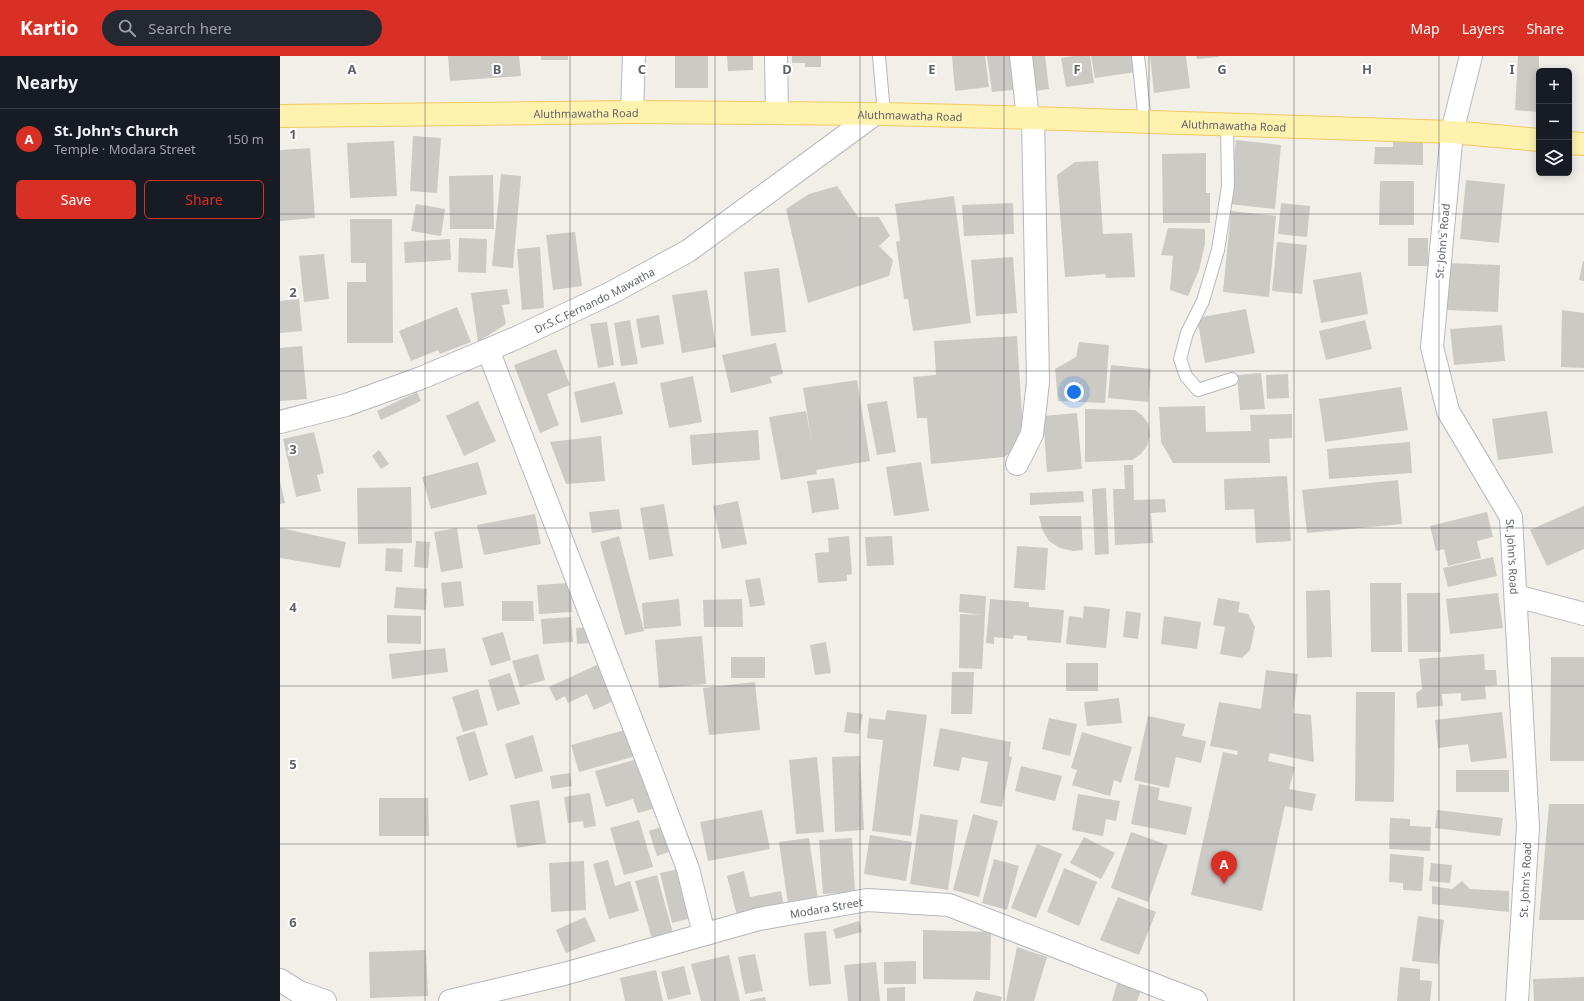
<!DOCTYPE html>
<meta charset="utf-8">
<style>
body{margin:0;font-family:"Noto Sans",sans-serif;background:#242831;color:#f1f3f6}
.controls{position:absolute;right:12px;top:12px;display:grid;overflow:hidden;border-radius:6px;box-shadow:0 2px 10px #0003}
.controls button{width:36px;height:36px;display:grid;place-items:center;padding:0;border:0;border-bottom:1px solid #363941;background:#171b24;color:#f1f3f6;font:20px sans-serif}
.you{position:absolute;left:794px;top:336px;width:14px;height:14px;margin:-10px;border:3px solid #fff;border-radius:50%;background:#1a73e8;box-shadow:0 0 0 6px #1a73e833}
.badge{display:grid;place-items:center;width:26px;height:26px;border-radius:50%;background:#d93025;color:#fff;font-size:13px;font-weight:700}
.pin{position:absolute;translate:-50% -33px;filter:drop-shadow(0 1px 2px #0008)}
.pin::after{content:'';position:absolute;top:21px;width:14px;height:12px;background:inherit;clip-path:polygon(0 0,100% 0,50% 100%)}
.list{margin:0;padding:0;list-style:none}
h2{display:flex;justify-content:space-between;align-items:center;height:52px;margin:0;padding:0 16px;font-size:17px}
h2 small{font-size:13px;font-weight:400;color:#9ea1a6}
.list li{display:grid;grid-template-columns:26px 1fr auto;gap:12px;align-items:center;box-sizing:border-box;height:60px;padding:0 16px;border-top:1px solid #363941}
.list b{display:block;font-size:15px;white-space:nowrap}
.list p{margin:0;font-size:13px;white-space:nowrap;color:#9ea1a6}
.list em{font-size:13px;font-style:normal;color:#9ea1a6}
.actions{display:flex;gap:8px;padding:12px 16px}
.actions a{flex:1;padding:9px 0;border:1px solid #d93025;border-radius:6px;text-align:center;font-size:14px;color:#d93025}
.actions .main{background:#d93025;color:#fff}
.icon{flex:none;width:22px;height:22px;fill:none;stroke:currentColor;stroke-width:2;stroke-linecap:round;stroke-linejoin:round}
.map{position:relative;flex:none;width:1304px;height:945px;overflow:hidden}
header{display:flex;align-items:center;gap:24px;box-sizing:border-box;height:56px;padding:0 20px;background:#d93025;color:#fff}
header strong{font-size:19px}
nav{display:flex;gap:22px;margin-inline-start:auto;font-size:14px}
.search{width:280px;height:36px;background:#242831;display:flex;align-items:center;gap:10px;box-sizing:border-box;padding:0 14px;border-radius:22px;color:#9ea1a6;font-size:15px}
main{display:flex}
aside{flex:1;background:#171b24}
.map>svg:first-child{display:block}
.building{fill:#cccac5}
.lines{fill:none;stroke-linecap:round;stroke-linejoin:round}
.service-casing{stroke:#b5b8bc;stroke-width:14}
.minor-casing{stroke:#b5b8bc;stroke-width:24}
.tertiary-casing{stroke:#b5b8bc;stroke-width:24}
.secondary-casing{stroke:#b6babf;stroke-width:24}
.primary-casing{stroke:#f2c960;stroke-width:24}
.service{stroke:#fff;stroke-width:12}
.minor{stroke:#fff;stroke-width:22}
.tertiary{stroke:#fff;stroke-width:22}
.secondary{stroke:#fff;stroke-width:22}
.primary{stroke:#fff2af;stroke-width:22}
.grid{fill:none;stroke:#5f6368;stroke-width:1;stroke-opacity:0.55}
.labels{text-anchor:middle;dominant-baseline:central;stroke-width:4;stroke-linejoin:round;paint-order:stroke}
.street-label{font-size:11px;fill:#5f6368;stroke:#fff}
.grid-label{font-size:13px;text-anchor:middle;font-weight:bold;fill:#5f6368;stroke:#fff;stroke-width:4;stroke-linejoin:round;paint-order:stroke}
</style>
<header>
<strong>Kartio</strong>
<div class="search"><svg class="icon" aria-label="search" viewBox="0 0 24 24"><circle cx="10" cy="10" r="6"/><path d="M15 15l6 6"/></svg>Search here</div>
<nav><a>Map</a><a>Layers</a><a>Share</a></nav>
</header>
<main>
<aside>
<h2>Nearby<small></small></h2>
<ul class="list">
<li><span class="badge">A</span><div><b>St. John's Church</b><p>Temple · Modara Street</p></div><em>150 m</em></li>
</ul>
<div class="actions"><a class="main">Save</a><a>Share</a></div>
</aside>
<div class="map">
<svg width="1304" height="945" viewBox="0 0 1304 945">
<rect width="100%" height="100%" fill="#f1efe8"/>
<path class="building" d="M168,0H239L241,20L170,25Z
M261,0H288V4H261Z
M395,0H428V32H395Z
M447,0H473V14L448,15Z
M512,0H541V11H525V7H512Z
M672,0H705L709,31L675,35Z
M707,0H740L744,33L712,36Z
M743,0H765L769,33L747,36Z
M794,0H810L814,27L786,31L781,2Z
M811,0H853L856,16L815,22Z
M870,0H906L910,32L874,37Z
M916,0H939V1L917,3Z
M1238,0H1259V56L1235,54Z
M133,80L161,82L157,137L130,135Z
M1113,81L1143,82V109L1094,108L1095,91H1113Z
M956,84L1001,89L995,153L949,148Z
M114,85L117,140L70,142L67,87Z
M30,92L35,162L0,165V94Z
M926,97V137H930V167H883L882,98Z
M818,105L823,178L852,177L855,221L826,222L825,218L785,221L777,119L795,106Z
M221,118L241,120L233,212L212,210Z
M213,119L214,173H170L169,120Z
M1186,124L1225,128L1219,187L1180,183Z
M1100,125H1134V169H1099Z
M557,130L578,161H599L610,180L599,190L613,204L609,220L528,247L506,153L529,138Z
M674,140L691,267L633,275L628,243H624L616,186L620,185L615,148Z
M733,147L734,178L684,180L682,149Z
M1001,147L1030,150L1027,181L998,178Z
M136,148L165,153L161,180L131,175Z
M951,155L996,160L989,241L943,236Z
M70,163H112L113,287H67V226H86V207H71Z
M888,172L925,173V188L919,214L908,240L890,234L893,200L881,199Z
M295,176L302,230L273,234L266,179Z
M179,182L207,183L206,217L178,216Z
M1128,182H1148V210H1128Z
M170,183L171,204L125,207L124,186Z
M997,186L1027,189L1022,238L992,235Z
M260,191L264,252L242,254L237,193Z
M44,198L49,243L24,246L19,200Z
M733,201L737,257L696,260L691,204Z
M1303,205H1304V225L1299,224Z
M1167,207L1220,209L1218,256L1165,254Z
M499,212L506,276L471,280L464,216Z
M1081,216L1088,258L1041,267L1033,224Z
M227,233L230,248L222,249L226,268L198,286L191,237Z
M427,234L436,291L402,297L392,239Z
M19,243L22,275L0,277V245Z
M177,251L191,286L160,298L158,294L131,305L119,275Z
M966,253L975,297L925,307L917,262Z
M1282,254L1304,257V312L1281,311Z
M379,259L384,288L361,292L356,263Z
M350,264L358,308L341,310L334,267Z
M1085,264L1092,293L1046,304L1039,275Z
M327,266L334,309L318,312L310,268Z
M1222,269L1225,305L1174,309L1170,273Z
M737,280L743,375L734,395L724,401L651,408L647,362H637L633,321L656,319L654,285Z
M799,286L829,289L825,347L778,345L775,313L796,301Z
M496,287L503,318L490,321L492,327L451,337L442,299Z
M22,290L27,343L0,345V292Z
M276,293L290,329L267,338L279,369L260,377L234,309Z
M831,309L871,313L868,346L828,342Z
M981,317L985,353L960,354L957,319Z
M1008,318L1009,342L987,343L986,319Z
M413,320L422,366L389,372L380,327Z
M577,324L590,405L536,414L537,418L501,424L489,361L526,355L532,387L523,332Z
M335,326L343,358L301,367L294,336Z
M1121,331L1128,374L1045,386L1039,343Z
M137,336L141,345L101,364L97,355Z
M198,345L216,385L184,400L166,360Z
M607,345L616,396L597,399L587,348Z
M925,350L926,376L971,375L970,359L1012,358V382L989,383L990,407H893L881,386L879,351Z
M805,353L855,354L863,360L869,369L870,380L867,390L861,398L852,404L805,406Z
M1267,355L1273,397L1218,404L1212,363Z
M797,357L802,413L767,416L763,360Z
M478,374L480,404L412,409L410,379Z
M34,376L44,417L37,419L41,435L16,441L3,383Z
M321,380L325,425L286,428L270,386Z
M1130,386L1132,417L1049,423L1047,393Z
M99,394L109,408L101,413L92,400Z
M198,406L207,438L151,453L142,421Z
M641,406L649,455L614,460L606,411Z
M844,409H853L854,444L885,443L886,456L871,457L873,487L835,489L833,433H845Z
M1007,420L1011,485L976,487L974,453L945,454L944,423Z
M554,422L559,453L532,457L527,425Z
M1118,424L1122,468L1027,477L1022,434Z
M0,425L5,447L0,448Z
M131,431L132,487L78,488L77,432Z
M826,432L829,498L815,499L812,433Z
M803,435L804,446L750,449V437Z
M458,445L467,488L442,493L433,450Z
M384,448L393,500L369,504L360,452Z
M1304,450V493L1267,510L1250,474Z
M339,453L342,473L312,477L309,456Z
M1207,456L1213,481L1197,485L1201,502L1168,510L1164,493L1156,495L1150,470Z
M255,458L261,488L204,499L197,469Z
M759,460H801L803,494L793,495L780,492L769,485L762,473Z
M0,472L66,486L60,512L0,502Z
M177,472L183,512L161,516L154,476Z
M339,480L364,575L345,579L320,486Z
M569,480L572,518L567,519V525L538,527L535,497L549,496L548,482Z
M612,480L614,509L587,510L585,481Z
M136,485L150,486L148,512L134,511Z
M737,490L768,492L765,534L734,532Z
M106,492L123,493L122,516L105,515Z
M1213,501L1217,520L1168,531L1163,512Z
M480,522L485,549L470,551L465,524Z
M181,525L184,550L164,552L161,527Z
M290,527L292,556L259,558L257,529Z
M1090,527H1121L1122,596H1091Z
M116,531L147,533L146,554L114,552Z
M1050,534L1052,601L1027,602L1026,535Z
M1127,537H1160L1161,596H1128Z
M1218,537L1223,572L1170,578L1166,543Z
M680,538L706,540L702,613L679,612L680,558L701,559L679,556Z
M938,542L960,546L958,556L968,558L975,571L970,594L962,602L940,598L945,571L933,569Z
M399,543L401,570L364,573L362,547Z
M462,543L463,571H424L423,544Z
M710,543L749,546V551L784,554L781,587L747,584V580L734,579L733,583L714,581V588L706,587Z
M222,545H253L254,565H222Z
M804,550L830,553L826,592L786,588L789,560L803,562Z
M846,555L861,557L858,583L843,581Z
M107,559L141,560V588L107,587Z
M884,560L921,566L917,593L881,588Z
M291,561L293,586L263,588L261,563Z
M314,571L315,587L297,588L296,572Z
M223,576L231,604L211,610L202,582Z
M422,580L426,628L379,632L375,584Z
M546,586L551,617L535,619L530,589Z
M165,592L168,616L112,623L109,598Z
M258,598L265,624L240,631L232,605Z
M1204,598L1205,614H1216L1217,629L1205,630L1206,643L1181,645V637L1162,638L1163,650L1137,652L1136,637L1142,633L1139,603Z
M451,601H485V622H451Z
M1271,601H1304V705H1270Z
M321,607L338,643L314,654L307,638L288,647L285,640L276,645L269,631Z
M786,607H818V635H786Z
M986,614L1018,618L1013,657L1031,659L1034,706L990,697L988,705L1015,711L1009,733L1036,738L1032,755L1005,750L982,855L911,839L943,696L957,699L958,695L930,690L939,646L981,653Z
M672,616H694L692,658H671Z
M230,617L240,648L217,655L208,624Z
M475,626L480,674L429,679L423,632Z
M198,633L208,669L183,676L172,641Z
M1076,636H1115L1114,746L1075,745Z
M839,642L842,667L807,670L804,646Z
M607,654L647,659L631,780L592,775L603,684L587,682L589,662L605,664Z
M567,656L583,658L579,678L564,676Z
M1222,656L1227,702L1191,706L1188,688L1158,692L1155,664Z
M868,660L905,668L902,680L926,685L921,707L896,701L889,732L854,724Z
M769,662L797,668L790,700L762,693Z
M660,672L731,686L729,700L732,701L722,751L700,747L708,706L682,701L679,715L653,710Z
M348,673L356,700L299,716L291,689Z
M195,675L208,719L189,725L176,681Z
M802,676L852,691L841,727L834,724L830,740L792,729L797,714L791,712Z
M253,679L263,715L235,723L225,688Z
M580,700L584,774L555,776L552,701Z
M537,701L544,776L516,778L509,704Z
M361,702L376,752L358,757L353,743L326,751L315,715Z
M741,710L782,720L775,745L735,735Z
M1176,714H1229V736H1176Z
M290,717L292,730L272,733L270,720Z
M859,728L880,732L878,744L912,751L906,779L851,768Z
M310,737L316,770L304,772L303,765L288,767L284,741Z
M798,738L840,745L836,765L826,763L823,780L792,774Z
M99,742H148L149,780H99Z
M259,744L266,787L237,792L230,749Z
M1269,748H1304V864H1259Z
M482,754L490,793L428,805L420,766Z
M1157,754L1223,762L1220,780L1155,772Z
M640,758L678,764L668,834L630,828Z
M693,758L718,765L699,841L673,834Z
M1110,762L1130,763V770L1151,771L1150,795L1109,793Z
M359,764L373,811L344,819L330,772Z
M381,771L389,796L377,800L369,775Z
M851,776L888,789L868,846L831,832Z
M590,779L632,786L626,825L584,818Z
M804,781L835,797L821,823L790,807Z
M529,782L538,844L508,848L499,786Z
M572,782L575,836L543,838L539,784Z
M757,788L782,798L756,862L731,852Z
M1110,798L1144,801L1142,835L1123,834V827L1109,826Z
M714,803L739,810L727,854L702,847Z
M328,804L335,830L350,825L359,855L329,863L313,808Z
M304,805L306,854L271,856L269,807Z
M1151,807L1172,809L1170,827L1149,825Z
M403,812L416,861L392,867L380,817Z
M784,812L817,826L799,870L767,856Z
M464,815L470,841L501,835L505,855L458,864L447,820Z
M377,819L393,877L372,883L355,825Z
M1182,825L1190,833L1229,835V856L1152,848V830L1172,833Z
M838,841L876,856L859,899L820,884Z
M1138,860L1164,864L1158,908L1132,905Z
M305,861L316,885L286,897L276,874Z
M579,865L582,876L556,883L553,873Z
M643,874L711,876L710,924L643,923Z
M546,875L551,928L529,930L524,877Z
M737,891L767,901L754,945H726Z
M146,894L148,940L90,942L89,896Z
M475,898L483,935L465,938L458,901Z
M449,899L460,945H421L411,908Z
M636,905V928H604V906Z
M596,906L600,945H568L564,909Z
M404,910L411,938L388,944L381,916Z
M1120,911L1140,913V924L1152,925L1150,945H1117Z
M376,914L383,945H345L340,922Z
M839,921L863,929L857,945H832Z
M1304,921V945H1254L1253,923Z
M625,931V945H607V932Z
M696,935L722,941L721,945H693Z
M485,941L486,945H470V944Z"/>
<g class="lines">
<defs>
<path id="service" d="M599,0L604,58
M858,0L865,66
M947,69L948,130L938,194L923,245L907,277L900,303L906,320L918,334L952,323"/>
<g id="minor">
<path d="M496,0L497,57"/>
<path d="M741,0L748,62"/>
<path d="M352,56L354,0"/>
<path id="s1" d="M1172,76L1152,291L1168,355L1231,461L1248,771L1237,945"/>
<path d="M208,294L372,717L408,813L424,878"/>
<path d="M737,408L752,378L758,326L753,62"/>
<path d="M1236,540L1304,558"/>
</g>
<g id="tertiary">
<path id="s2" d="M0,366L66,349L141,322L236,282L331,237L408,195L595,58"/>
<path d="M0,924L19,936L45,945"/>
<path id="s3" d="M170,945L284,918L479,863L587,844L669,849L916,945"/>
</g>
<path id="secondary" d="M1172,76L1191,0"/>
<g id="primary">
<path id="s4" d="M0,60L352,56L604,58L753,62L1172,76L1259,84"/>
<path d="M1289,87L1304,88"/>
</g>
</defs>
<use href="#service" class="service-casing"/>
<use href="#minor" class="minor-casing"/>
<use href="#tertiary" class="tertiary-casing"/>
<use href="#secondary" class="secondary-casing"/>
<use href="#primary" class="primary-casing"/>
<use href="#service" class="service"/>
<use href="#minor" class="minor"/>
<use href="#tertiary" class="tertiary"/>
<use href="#secondary" class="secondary"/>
<use href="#primary" class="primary"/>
</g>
<path class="grid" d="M145,0V945M290,0V945M435,0V945M580,0V945M724,0V945M869,0V945M1014,0V945M1159,0V945M0,158H1304M0,315H1304M0,472H1304M0,630H1304M0,788H1304"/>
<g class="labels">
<g class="street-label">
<text stroke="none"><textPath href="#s4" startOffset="306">Aluthmawatha Road</textPath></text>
<text stroke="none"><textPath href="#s4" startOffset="630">Aluthmawatha Road</textPath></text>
<text stroke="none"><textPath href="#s4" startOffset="954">Aluthmawatha Road</textPath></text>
<text transform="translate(1162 185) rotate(-85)">St. John's Road</text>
<text stroke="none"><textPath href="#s2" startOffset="338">Dr.S.C.Fernando Mawatha</textPath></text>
<text stroke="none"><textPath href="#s1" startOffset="445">St. John's Road</textPath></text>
<text transform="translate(1245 824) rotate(-87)">St. John's Road</text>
<text stroke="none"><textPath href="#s3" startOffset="388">Modara Street</textPath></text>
</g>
</g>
<g class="grid-label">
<text x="72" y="18">A</text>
<text x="217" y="18">B</text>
<text x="362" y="18">C</text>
<text x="507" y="18">D</text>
<text x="652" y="18">E</text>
<text x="797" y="18">F</text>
<text x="942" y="18">G</text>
<text x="1087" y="18">H</text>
<text x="1232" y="18">I</text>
<text x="13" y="83">1</text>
<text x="13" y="241">2</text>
<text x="13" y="398">3</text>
<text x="13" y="556">4</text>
<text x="13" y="713">5</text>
<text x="13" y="871">6</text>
</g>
</svg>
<div class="controls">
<button>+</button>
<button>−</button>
<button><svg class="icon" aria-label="layers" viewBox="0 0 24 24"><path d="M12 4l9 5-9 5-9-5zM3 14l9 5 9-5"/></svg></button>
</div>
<div class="you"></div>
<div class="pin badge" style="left:944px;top:828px">A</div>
</div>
</main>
